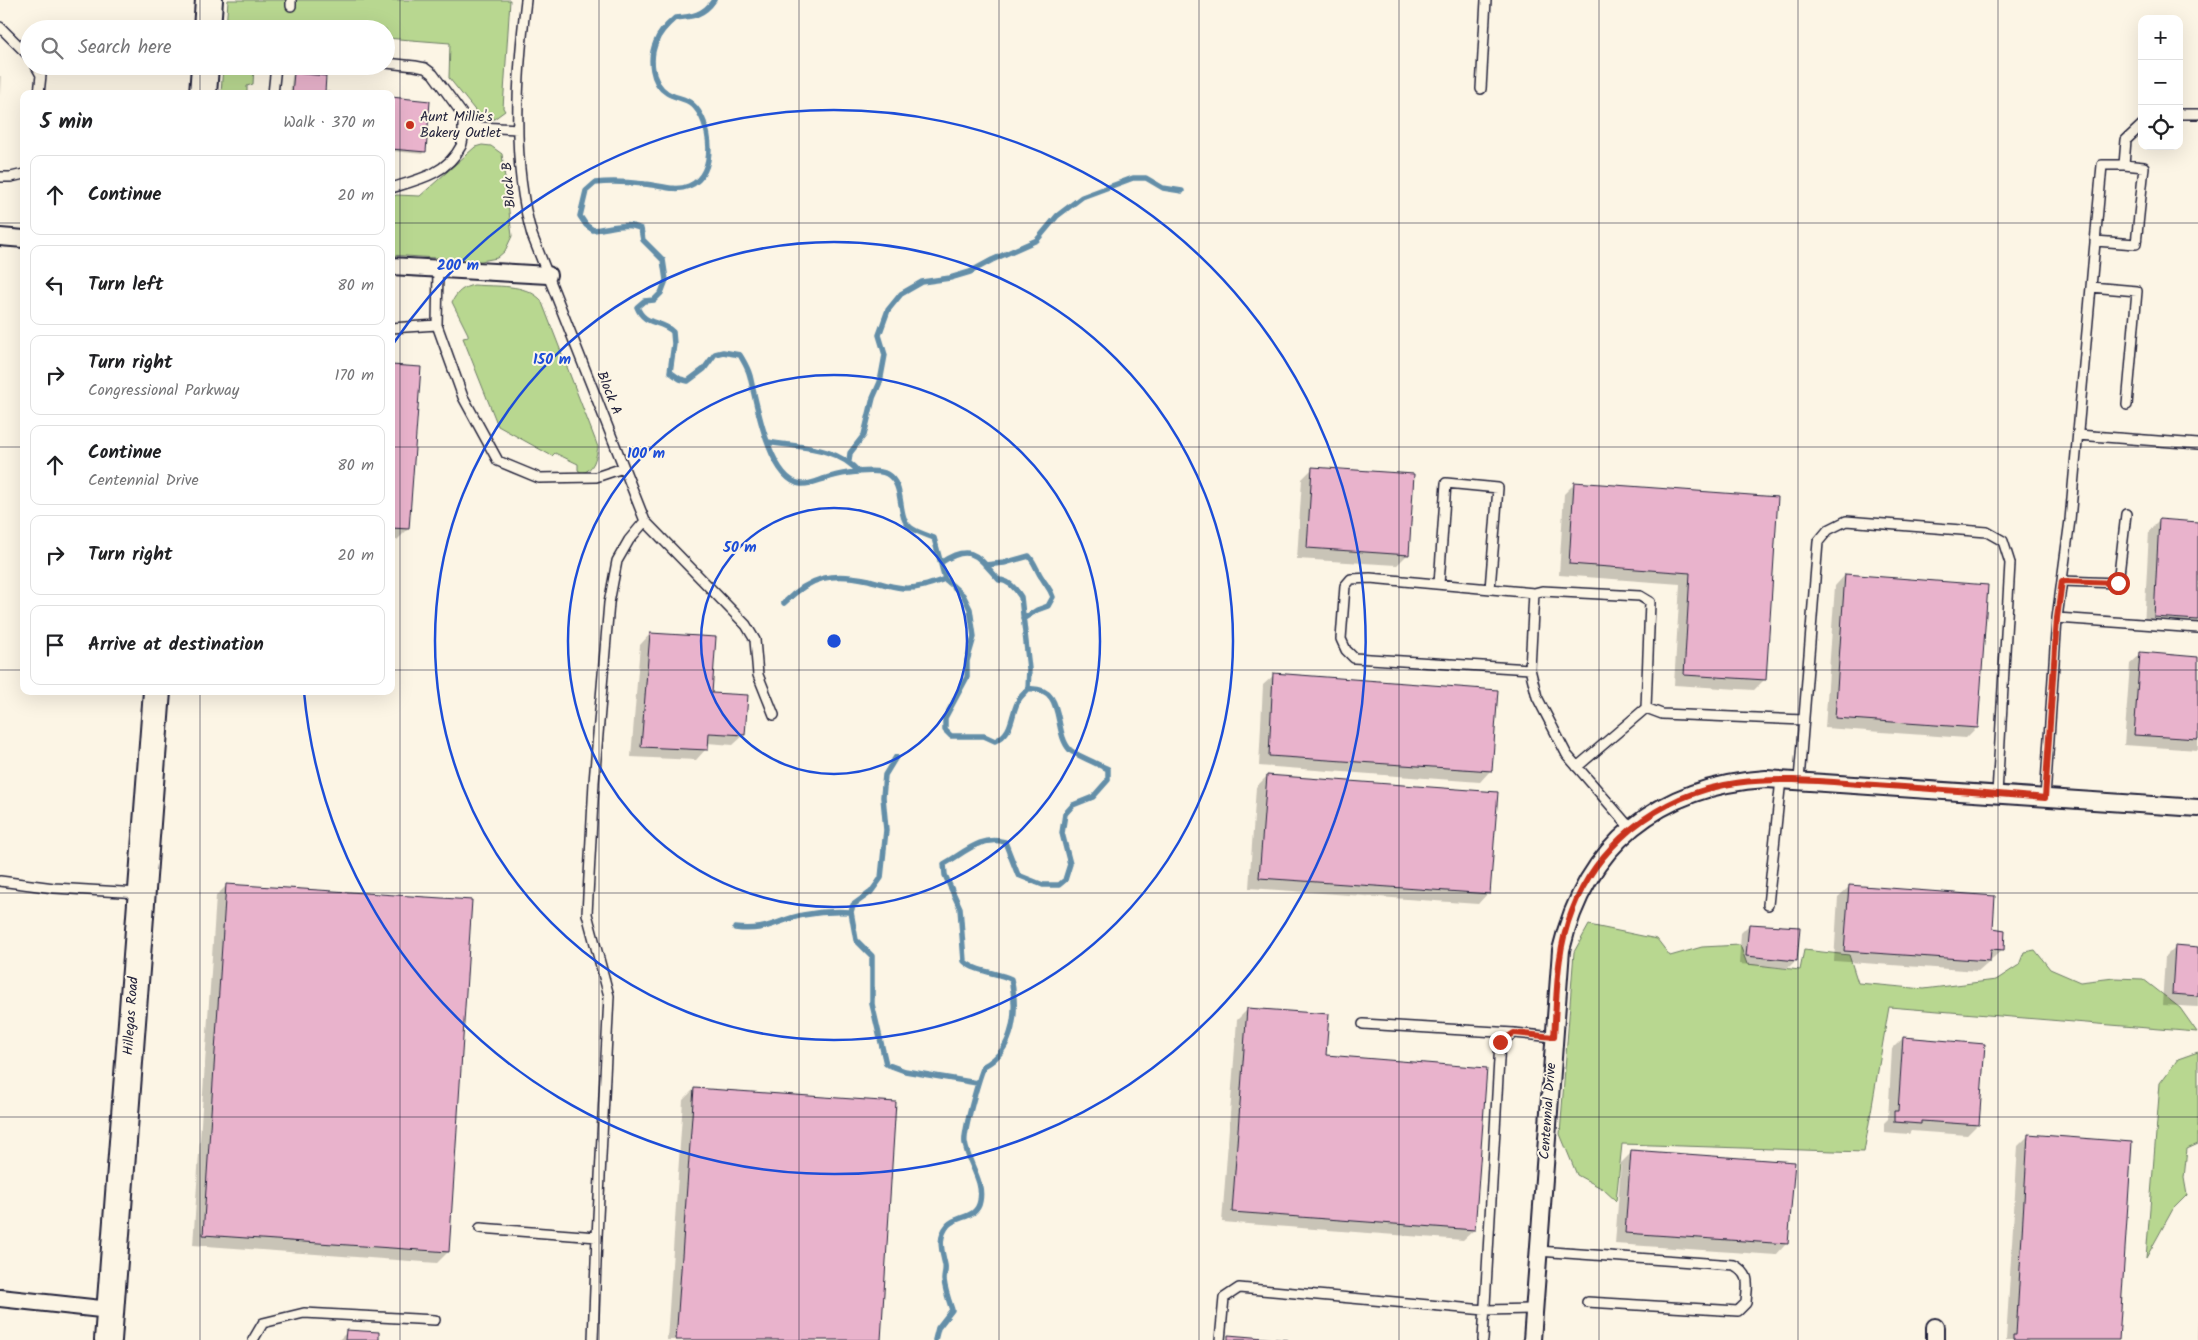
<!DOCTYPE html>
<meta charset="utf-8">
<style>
body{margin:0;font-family:Kalam,sans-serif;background:#f2f2f2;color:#202124}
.controls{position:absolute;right:15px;top:15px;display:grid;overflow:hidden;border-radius:10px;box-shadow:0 5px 20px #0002}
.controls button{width:45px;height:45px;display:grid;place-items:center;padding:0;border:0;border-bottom:1px solid #e0e0e0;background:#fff;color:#202124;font:25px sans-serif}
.stop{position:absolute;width:15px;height:15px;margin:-11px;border:4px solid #c8321e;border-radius:50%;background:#fff}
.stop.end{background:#c8321e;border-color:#fff;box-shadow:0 1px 5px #0008}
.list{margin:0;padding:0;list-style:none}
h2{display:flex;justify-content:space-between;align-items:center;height:65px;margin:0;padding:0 20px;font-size:21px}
h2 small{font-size:16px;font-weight:400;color:#757577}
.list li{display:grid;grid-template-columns:32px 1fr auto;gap:15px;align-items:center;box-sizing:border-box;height:80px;margin:0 10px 10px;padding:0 10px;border:1px solid #e0e0e0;border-radius:10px}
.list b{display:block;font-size:19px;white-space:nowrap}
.list p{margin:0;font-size:16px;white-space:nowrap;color:#757577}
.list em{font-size:16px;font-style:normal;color:#757577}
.icon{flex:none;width:28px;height:28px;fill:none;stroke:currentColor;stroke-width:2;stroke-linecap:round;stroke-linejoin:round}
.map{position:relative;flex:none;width:2198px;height:1340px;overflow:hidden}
.search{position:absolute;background:#fff;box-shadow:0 5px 20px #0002;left:20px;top:20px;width:375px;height:55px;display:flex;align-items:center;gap:12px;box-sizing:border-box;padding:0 18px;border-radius:28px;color:#757577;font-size:19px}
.panel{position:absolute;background:#fff;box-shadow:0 5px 20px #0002;left:20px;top:90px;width:375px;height:605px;border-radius:10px}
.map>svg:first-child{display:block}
.green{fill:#b8d790;stroke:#6d7c66}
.shadow{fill:#0003}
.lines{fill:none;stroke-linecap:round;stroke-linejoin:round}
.stream{stroke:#648ea8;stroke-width:5.5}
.building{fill:#e9b3cc;stroke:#22223b}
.lane-casing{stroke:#22223b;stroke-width:12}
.street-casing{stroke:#22223b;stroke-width:20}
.primary-casing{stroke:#22223b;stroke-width:30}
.lane{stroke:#fcf5e5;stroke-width:9}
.street{stroke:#fcf5e5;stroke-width:16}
.primary{stroke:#fcf5e5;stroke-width:26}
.route{stroke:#c8321e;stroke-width:6}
.grid{fill:none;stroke:#22223b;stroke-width:1;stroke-opacity:0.55}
.ring{fill:none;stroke:#1d4ed8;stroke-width:2.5}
.poi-dot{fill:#c8321e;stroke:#fcf5e5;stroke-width:2}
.labels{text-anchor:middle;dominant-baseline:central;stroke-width:4;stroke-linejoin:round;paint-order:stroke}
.poi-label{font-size:14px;fill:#22223b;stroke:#fcf5e5;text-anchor:start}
.street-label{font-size:14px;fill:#22223b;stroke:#fcf5e5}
.centre{fill:#1d4ed8;stroke:#fcf5e5;stroke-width:2.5}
.ring-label{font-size:15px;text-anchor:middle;font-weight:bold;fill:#1d4ed8;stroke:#fcf5e5;stroke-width:4;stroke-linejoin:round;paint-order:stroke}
</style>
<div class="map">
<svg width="2198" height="1340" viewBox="0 0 2198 1340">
<rect width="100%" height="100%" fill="#fcf5e5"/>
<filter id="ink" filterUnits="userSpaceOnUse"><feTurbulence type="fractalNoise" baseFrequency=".02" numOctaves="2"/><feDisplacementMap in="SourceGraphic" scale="10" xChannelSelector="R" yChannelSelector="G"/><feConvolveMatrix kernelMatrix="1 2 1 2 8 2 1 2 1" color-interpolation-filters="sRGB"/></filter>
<g filter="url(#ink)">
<path class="green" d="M228,0H510L503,108L505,111L494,119H482L449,78L450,43L386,38V29H226Z
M223,66H254L253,84L247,86V94H221Z
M482,145L491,146L502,154L512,236L505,251L497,258L481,261L391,255V199L396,195L420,196L475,147Z
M474,285C496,287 525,283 541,300L598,447C596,458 594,470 582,473L578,470V464L557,454L555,453L552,456L498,426L463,338L468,337V334L452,302C457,292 463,287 474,285Z
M1589,925L1657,939L1670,956L1702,947L1740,945L1747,964L1800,970L1804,950L1849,955L1858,983L1924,989L1996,980L2019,965L2024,952L2035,950L2050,969L2080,982L2114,978L2143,979L2180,1008L2197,1032L1889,1007L1864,1152L1622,1144L1616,1201L1603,1189L1577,1175L1560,1134L1574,952Z
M2198,1052V1144L2187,1149L2184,1178L2187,1195L2173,1209L2146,1258L2160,1083L2178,1059Z"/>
<path class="shadow" d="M294,74L324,93L334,94H290L292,76Z
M0,76H1L0,96Z
M391,99L424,152L422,154L391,151Z
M391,366L420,368L408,529L397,540L391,539Z
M1313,468L1408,554L1397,565L1297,559L1302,479Z
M1574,484L1777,498L1765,679L1754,690L1674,685L1680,584L1559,575L1564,494Z
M2160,520L2198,523V631L2144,627L2149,531Z
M1845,575L1977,727L1966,738L1825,728L1835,586Z
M650,634L711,694L744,735L733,745L707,743L706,749L696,760L631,757L640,645Z
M2141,654L2198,658V750L2124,745L2130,664Z
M1274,675L1490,771L1480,782L1259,766L1263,685Z
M1267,776L1488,893L1478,904L1249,888L1256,787Z
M227,885L448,1252L437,1263L193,1245L216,896Z
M1849,887L1992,929L2002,950L1978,971L1834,961L1838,897Z
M1749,925L1796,960L1788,968L1739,964L1741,933Z
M2175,947L2198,948V1007L2162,1005L2165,957Z
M1247,1010L1325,1056L1474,1230L1463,1240L1222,1222L1237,1020Z
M1903,1038L1978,1124L1967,1135L1911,1131L1909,1134L1884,1132V1123L1888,1119L1892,1049Z
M694,1089L880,1340H667L683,1100Z
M2028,1136L2117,1340H2006L2018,1146Z
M1632,1152L1786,1244L1776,1255L1615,1244L1621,1163Z
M2198,1318V1340H2197Z
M347,1332L378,1340H339Z"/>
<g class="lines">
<path class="stream" d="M714,0C704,15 692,17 675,18C668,24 659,33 656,42C649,58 651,83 667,93C675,98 685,98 692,104C712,121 718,175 689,186C674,192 660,185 644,184C628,182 611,181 595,183L586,191L580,216L586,225L593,230C609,229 626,221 641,229L643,240L663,260L666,280L661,293L654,300L644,301L637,307C645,327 661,319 673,332L674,344L670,372L680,379L688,381L704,369L715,354L723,352L740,355C744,362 748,368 750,376C756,401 769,480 801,484C811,485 821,479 830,477C842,473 877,468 887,474C906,485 896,516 910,527C916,532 927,535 934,538L945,579L963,595L970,609L974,637L967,661V677L945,718V730L951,736H984L995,741C1015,733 1010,712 1020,698C1022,695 1026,692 1028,689C1067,686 1052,731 1070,750C1074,754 1100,765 1108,769V780L1093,797L1073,805L1065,814L1062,833L1070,864L1065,880L1059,885H1043L1018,875L1005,842C981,835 964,853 944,864L945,875L960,908L964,961C975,972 996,972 1011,979C1018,1009 1015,1050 984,1066C979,1078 963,1132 965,1143C968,1164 984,1180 980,1201C977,1219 958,1215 948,1225C937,1238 942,1251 945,1265C946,1270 944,1275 944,1280C945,1290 949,1301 952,1310L938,1328L935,1340
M768,442C802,448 835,446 859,472
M849,461L850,453L864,435L873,398L880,382L885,355L879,335L888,310L901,294L922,282L950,278L970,272L992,260L1037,240L1057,216L1082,197L1133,178H1146L1163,188L1182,191
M942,562C972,542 979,558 999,580C1009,580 1016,589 1021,597L1029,669L1028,689
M985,565L1004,563L1029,556C1035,563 1037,571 1042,578C1046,585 1050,588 1053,597L1048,606L1037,610L1023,619
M784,603C811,576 832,572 869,580C880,583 891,587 903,588C918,589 931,584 945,579
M896,757L885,775L883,797L886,830L881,878L871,892L853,905L851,912L856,940L872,956V1004L886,1064L905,1071L977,1083
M735,928C766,932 775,921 803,915C819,912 835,911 851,912"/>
</g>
<path class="building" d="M294,73L326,76L325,92L348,94H292Z
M391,97L430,101L426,152L391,149Z
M391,365L421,367L409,529L391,528Z
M1312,467L1414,474L1409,555L1307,548Z
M1574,482L1778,497L1766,680L1684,675L1690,573L1569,564Z
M2159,519L2198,522V620L2154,617Z
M1845,574L1988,585L1978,728L1835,718Z
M650,633L716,637L712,693L748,695L745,735L709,733L708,750L641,747Z
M2140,652L2198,657V739L2134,735Z
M1273,673L1498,690L1492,771L1269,756Z
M1267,775L1498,792L1490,894L1259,878Z
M226,884L472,900L449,1252L203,1235Z
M1849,885L1995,896L1993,928L2005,930L2004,950L1991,949L1990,961L1844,951Z
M1749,924L1800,927L1797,961L1746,956Z
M2175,945L2198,947V996L2172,994Z
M1247,1008L1329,1014L1326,1055L1487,1068L1475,1230L1232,1212Z
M1903,1037L1985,1044L1979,1125L1921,1121V1124L1894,1122V1111H1898Z
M694,1088L896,1102L881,1340H676Z
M2028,1134L2132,1142L2119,1340H2013V1335H2016Z
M1631,1150L1795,1162L1788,1244L1625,1233Z
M346,1330L379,1332V1340H345Z
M1228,1335L1288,1340H1228Z"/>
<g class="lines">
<defs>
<path id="lane" d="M526,0C517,74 511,163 532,235L645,521L746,625L755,640L758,675L774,715
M291,6V0
M0,27L29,56
M386,63L415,66L425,68L433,74L463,115V126L518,129
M36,66L41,75L39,94
M1481,89L1486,0
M273,94L276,66
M2179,114H2198
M0,177H11L24,174
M391,188C418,180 447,174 461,146C464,140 463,132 463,126
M2095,241L2136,244L2144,167L2124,165
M438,269L437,325L463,397L498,461L539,478L596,477L623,468
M2091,287L2137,291L2127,405
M391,328L437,325
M2078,435L2198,444
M2062,581L2118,583L2126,514
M1439,584L1446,483L1498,488L1490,589
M2057,618L2070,520L2102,165H2124L2126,140L2142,125
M1530,669L1354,658L1346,650L1341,639L1345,586L1351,579L1370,578L1534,593
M1577,767L1646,708
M1799,780L1818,542L1828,530L1846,521L1987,532L2003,541L2010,563L1997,794
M2045,798L2057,618L2198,628
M1631,829L1567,755L1537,697L1530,669L1534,593L1542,591L1640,596L1650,602L1646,708L1662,714L1804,720
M0,881L54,888L139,893
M1768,905L1781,779
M1363,1024L1514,1033L1554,1037
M480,1228L597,1237L593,1340
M597,1237L609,996L587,914L594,782L609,603L617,561L629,540L645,521
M1538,1251L1734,1265C1752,1275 1747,1285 1746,1303L1738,1311L1587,1302
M253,1340L263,1323L304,1313L435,1320
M1220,1340L1224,1298L1239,1288L1485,1310L1534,1309
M1483,1340L1500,1042L1514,1033"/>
<path id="street" d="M0,237L24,239
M391,266L548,275
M0,1298L110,1310
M1532,1340L1561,950C1586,844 1659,786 1766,779L2198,808
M1935,1340V1327"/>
<path id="primary" d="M207,29L209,0
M203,94L205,66
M108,1340L157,691"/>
</defs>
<use href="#lane" class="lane-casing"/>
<use href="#street" class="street-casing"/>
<use href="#primary" class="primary-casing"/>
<use href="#lane" class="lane"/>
<use href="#street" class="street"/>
<use href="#primary" class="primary"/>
</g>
</g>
<g class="lines" filter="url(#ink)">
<path class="route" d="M1500,1042L1514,1033L1554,1037C1557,995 1556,951 1572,911C1584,879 1605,851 1631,829C1707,767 1785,779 1875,785C1932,789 1988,793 2045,798L2057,618L2062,581L2118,583"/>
</g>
<path class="grid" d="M200,0V29M400,0V1340M599,0V1340M799,0V1340M999,0V1340M1199,0V1340M1399,0V1340M1599,0V1340M1798,0V1340M1998,0V1340M200,66V94M0,223H24M391,223H2198M0,447H24M391,447H2198M0,670H24M391,670H2198M200,691V1340M0,893H2198M0,1117H2198"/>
<g class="ring">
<circle cx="834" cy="641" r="133"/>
<circle cx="834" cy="641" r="266"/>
<circle cx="834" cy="641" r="399"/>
<path d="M393 344A532 532 0 1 1 304 692"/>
</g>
<circle class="poi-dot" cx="410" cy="125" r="5"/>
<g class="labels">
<g class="poi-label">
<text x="420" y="117">Aunt Millie's<tspan x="420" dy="16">Bakery Outlet</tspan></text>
</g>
<g class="street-label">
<text transform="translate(509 185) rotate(-95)">Block B</text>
<text transform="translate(609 393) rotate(69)">Block A</text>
<text transform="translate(131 1016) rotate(-86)">Hillegas Road</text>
<text transform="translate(1548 1111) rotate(-86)">Centennial Drive</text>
</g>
</g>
<circle cx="834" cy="641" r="8" class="centre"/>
<g class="ring-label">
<text x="458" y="270">200 m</text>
<text x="552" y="364">150 m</text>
<text x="646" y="458">100 m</text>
<text x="740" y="552">50 m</text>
</g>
</svg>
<div class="controls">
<button>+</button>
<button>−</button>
<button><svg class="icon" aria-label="locate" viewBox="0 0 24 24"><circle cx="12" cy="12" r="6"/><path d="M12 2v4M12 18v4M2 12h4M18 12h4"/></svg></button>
</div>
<div class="stop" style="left:2118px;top:583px"></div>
<div class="stop end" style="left:1500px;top:1042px"></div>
<div class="search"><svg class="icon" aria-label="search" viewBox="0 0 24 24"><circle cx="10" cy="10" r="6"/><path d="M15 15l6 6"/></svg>Search here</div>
<section class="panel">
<h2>5 min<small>Walk · 370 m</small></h2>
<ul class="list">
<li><svg class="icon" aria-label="ahead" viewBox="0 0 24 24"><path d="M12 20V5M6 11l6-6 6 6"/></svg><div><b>Continue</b></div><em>20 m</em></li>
<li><svg class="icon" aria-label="left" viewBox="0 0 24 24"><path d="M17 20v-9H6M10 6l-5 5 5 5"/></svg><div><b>Turn left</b></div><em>80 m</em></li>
<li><svg class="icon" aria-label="right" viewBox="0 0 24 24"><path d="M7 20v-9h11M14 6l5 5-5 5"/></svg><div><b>Turn right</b><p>Congressional Parkway</p></div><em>170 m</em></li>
<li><svg class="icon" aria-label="ahead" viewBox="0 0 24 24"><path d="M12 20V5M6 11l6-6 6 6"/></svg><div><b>Continue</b><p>Centennial Drive</p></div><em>80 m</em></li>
<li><svg class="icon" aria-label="right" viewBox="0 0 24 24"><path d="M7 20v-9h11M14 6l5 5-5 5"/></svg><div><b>Turn right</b></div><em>20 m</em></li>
<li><svg class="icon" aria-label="arrive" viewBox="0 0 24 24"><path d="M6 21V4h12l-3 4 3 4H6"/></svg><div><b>Arrive at destination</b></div></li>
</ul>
</section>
</div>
